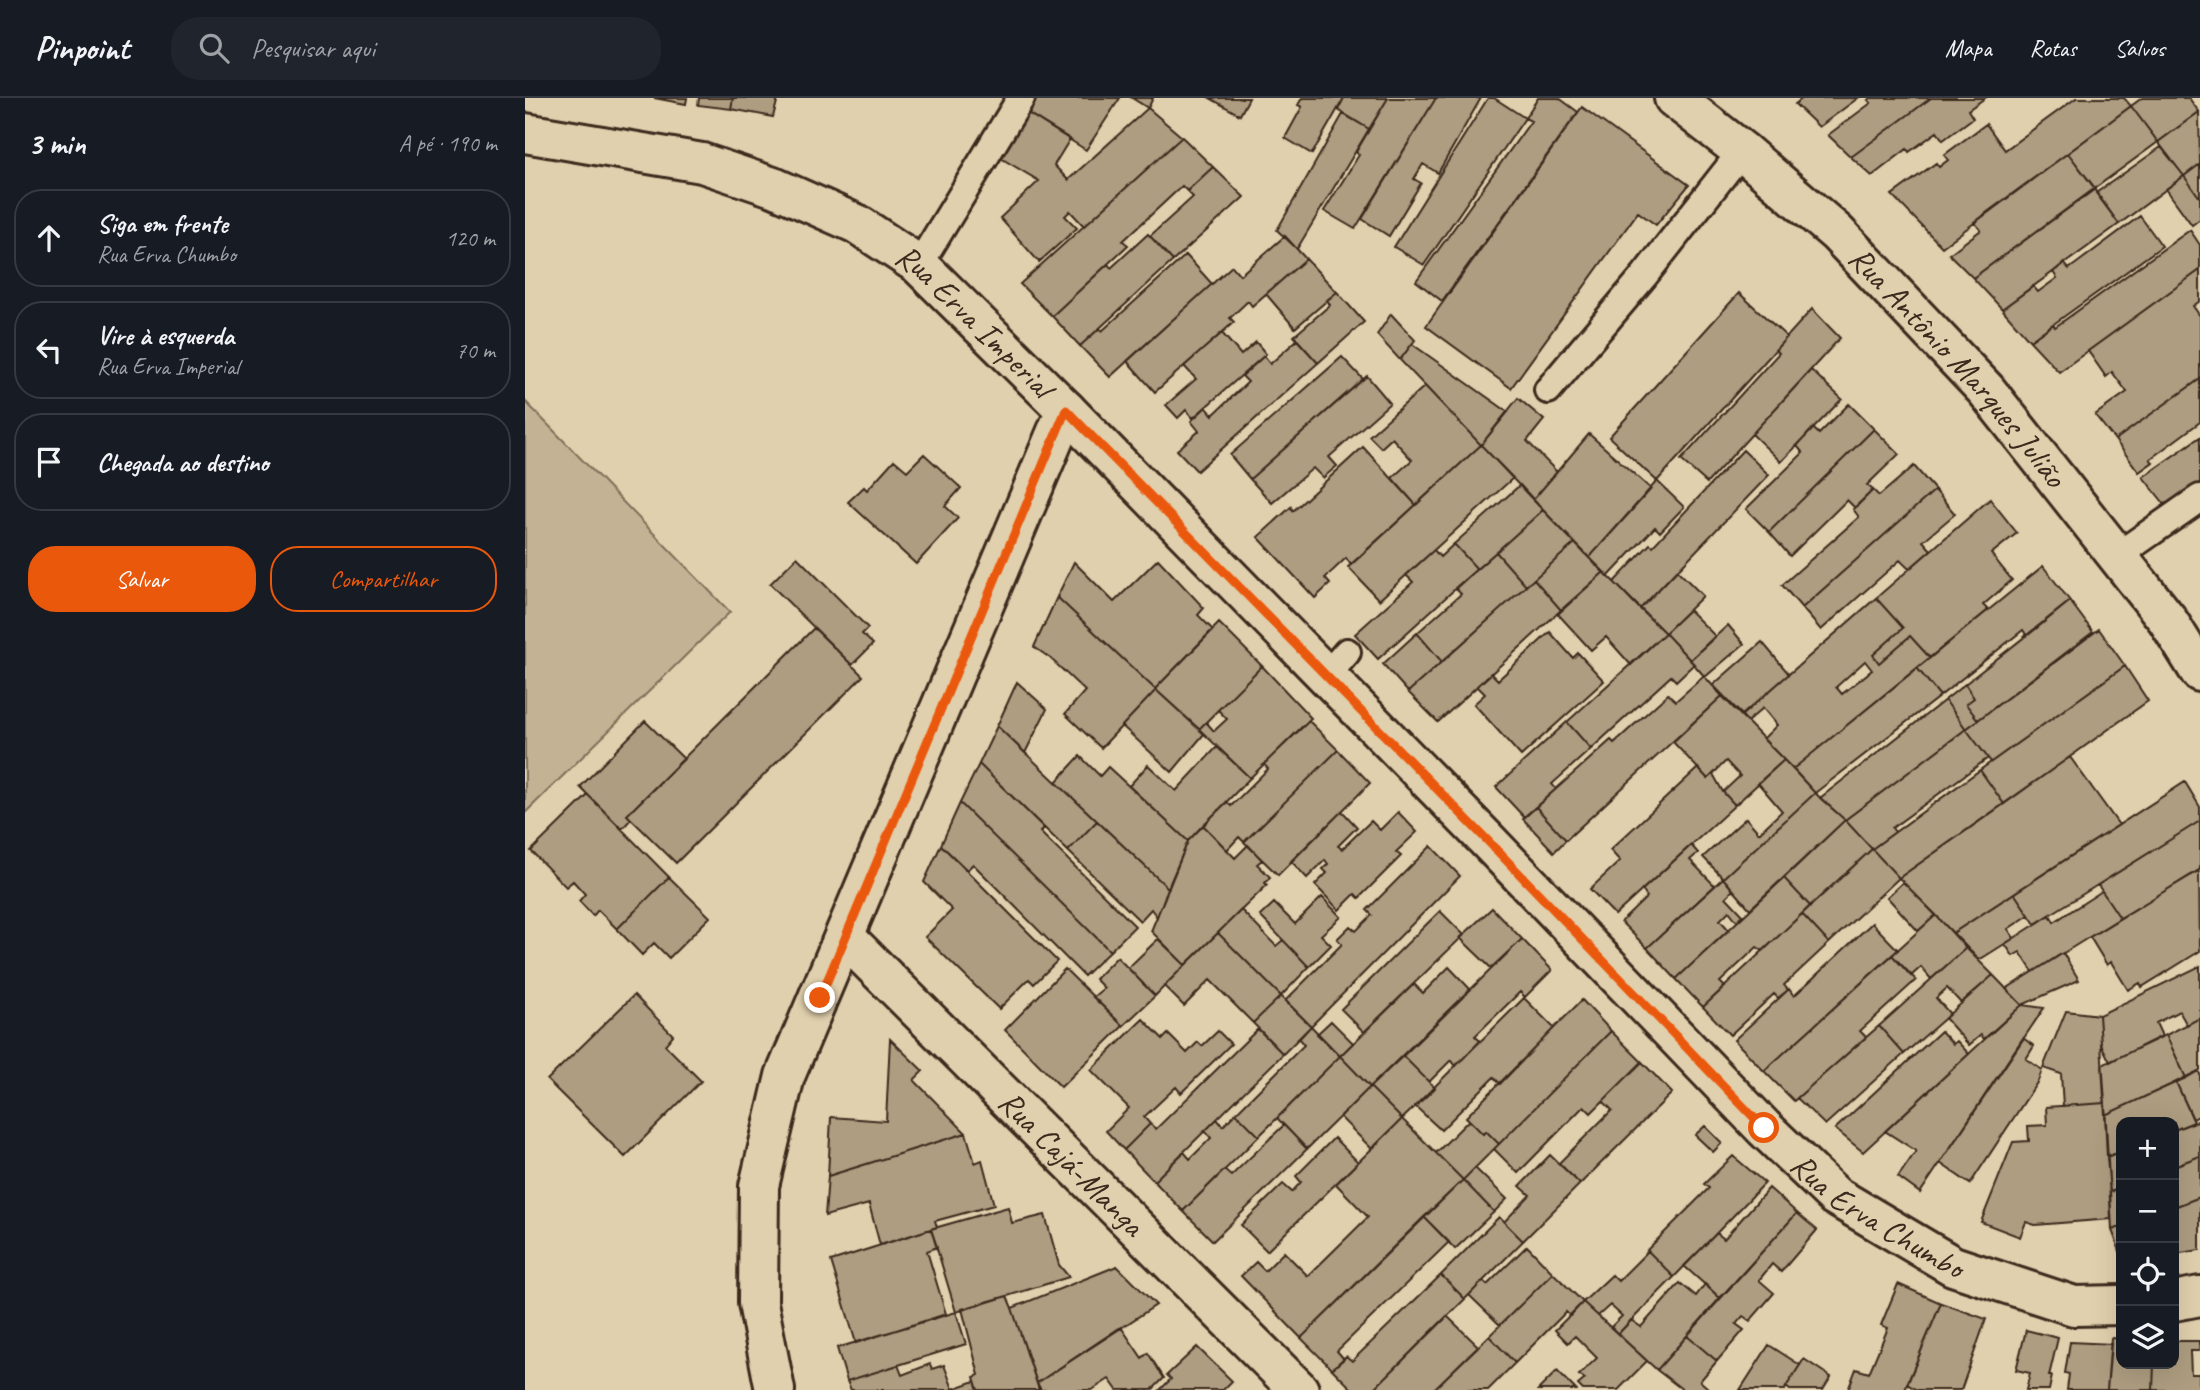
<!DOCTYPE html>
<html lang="pt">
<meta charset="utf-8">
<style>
body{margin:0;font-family:Caveat,sans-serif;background:#20242c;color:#f1f3f6}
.controls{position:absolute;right:21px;bottom:21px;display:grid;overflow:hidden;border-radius:14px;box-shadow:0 7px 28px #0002}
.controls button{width:63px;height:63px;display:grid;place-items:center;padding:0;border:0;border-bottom:2px solid #363941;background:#171b24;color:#f1f3f6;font:35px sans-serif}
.stop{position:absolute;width:21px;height:21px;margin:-16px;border:5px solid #ea580c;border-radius:50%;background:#fff}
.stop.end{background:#ea580c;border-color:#fff;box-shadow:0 2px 7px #0008}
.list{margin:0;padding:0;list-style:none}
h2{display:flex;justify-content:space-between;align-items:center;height:91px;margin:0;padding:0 28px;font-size:30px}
h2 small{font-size:23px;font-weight:400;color:#9ea1a6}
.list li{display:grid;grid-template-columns:46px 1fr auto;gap:21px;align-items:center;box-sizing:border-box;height:98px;margin:0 14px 14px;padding:0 14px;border:2px solid #363941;border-radius:28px}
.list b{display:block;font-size:26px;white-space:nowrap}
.list p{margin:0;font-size:23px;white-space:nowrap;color:#9ea1a6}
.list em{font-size:23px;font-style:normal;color:#9ea1a6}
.actions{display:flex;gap:14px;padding:21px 28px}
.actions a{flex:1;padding:16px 0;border:2px solid #ea580c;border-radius:28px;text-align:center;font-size:24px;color:#ea580c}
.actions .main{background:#ea580c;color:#fff}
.icon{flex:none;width:38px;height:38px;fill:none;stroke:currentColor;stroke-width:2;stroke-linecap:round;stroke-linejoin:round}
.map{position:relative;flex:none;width:1675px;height:1292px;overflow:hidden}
header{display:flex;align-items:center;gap:42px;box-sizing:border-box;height:98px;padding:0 35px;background:#171b24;border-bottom:2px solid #363941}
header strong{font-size:33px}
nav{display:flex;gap:38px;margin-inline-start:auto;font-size:24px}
.search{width:490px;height:63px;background:#20242c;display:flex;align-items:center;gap:18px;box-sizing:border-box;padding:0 24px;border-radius:28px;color:#9ea1a6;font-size:26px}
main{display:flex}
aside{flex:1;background:#171b24}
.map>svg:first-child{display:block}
.green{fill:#c3b293;stroke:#7f6e58;stroke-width:2}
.building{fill:#ae9d80;stroke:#3b2a1e;stroke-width:2;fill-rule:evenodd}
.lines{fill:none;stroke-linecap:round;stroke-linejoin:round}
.lane-casing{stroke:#3b2a1e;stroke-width:32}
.street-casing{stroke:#3b2a1e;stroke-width:44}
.secondary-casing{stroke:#3b2a1e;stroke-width:44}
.lane{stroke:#e1d0ad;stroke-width:26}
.street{stroke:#e1d0ad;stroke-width:38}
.secondary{stroke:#e1d0ad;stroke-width:38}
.route{stroke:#ea580c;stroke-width:9}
.labels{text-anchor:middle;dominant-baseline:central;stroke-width:5;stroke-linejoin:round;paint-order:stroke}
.street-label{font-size:33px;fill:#3b2a1e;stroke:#e1d0ad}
</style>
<header>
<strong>Pinpoint</strong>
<div class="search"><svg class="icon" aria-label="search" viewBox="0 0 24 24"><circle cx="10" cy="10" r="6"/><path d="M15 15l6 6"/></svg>Pesquisar aqui</div>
<nav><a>Mapa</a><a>Rotas</a><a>Salvos</a></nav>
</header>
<main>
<aside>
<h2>3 min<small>A pé · 190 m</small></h2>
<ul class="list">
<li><svg class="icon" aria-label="ahead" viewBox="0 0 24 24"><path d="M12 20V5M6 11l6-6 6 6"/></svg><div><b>Siga em frente</b><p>Rua Erva Chumbo</p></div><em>120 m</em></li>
<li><svg class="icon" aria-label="left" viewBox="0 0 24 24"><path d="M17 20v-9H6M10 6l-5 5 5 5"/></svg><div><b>Vire à esquerda</b><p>Rua Erva Imperial</p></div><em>70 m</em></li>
<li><svg class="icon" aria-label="arrive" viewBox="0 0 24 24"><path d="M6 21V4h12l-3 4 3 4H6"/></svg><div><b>Chegada ao destino</b></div></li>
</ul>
<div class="actions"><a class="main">Salvar</a><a>Compartilhar</a></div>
</aside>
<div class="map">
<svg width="1675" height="1292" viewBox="0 0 1675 1292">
<rect width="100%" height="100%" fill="#e1d0ad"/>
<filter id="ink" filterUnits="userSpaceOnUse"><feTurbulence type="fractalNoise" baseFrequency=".0143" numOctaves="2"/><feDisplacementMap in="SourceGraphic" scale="14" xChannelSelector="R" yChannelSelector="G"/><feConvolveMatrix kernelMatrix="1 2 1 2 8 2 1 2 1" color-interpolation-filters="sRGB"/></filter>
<g filter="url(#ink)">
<path class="green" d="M0,303L205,514L0,715Z"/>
<path class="building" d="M129,0H162L161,6Z
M174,0H208L206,11L173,7Z
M208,0H253L248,19L206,11Z
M510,0H595L561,52L501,14Z
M607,0H628L623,10Z
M685,0H724L715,17Z
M777,0H819L787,56L760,40L777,9L773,7Z
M819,0H863L844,31L813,12Z
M863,0H911L830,131L799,113L834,57L831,54Z
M911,0H956L913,75L898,66L889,81L896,85L864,138L837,121Z
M963,0H969L1000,20L899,167L869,149Z
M1013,0H1034L1053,14L917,203L891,183L1006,23L1000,20Z
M1278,0H1333L1294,29L1270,6Z
M1346,0H1406L1326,59L1303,37L1346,5L1343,2Z
M1406,0H1460L1443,12L1448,20L1418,42L1412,34L1384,54L1382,51L1347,78L1326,59Z
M1551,0H1599L1606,8L1417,149L1367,97L1411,65L1414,69L1423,62L1419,57L1461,26L1480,52Z
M1617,0H1664L1674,14L1633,44L1606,8Z
M1606,8L1633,44L1570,90L1543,55Z
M1057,9L1164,87L1131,127L1113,114L986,290L901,228Z
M623,10L657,39L559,128L545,113L540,118L552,130L514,164L475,120L514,83L474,59L501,14L545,41L529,67L543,82Z
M1674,14L1675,66L1659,78L1633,44Z
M818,16L844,31L772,151L752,132Z
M657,39L688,69L662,93L657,88L598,143L603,147L527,218L495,186Z
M1636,49L1659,78L1594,126L1571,95Z
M1543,55L1570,91L1448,180L1424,156L1456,132L1449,124Z
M1675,66V100L1659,78Z
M688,69L719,99L648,163L625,138L668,99L662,93Z
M1659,78L1675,100V121L1667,127L1641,91Z
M1569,91L1594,126L1477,211L1448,180Z
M1615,118L1637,148L1505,243L1477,211L1508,188L1513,194L1532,180L1528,174L1539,165L1544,171Z
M1665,132L1675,147V172L1534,274L1505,243L1528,226L1530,229Z
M623,136L648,163L555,248L527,218L583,166L586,170Z
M760,138L781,161L727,208L723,203L705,220L709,224L630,294L602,263L707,168L715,177Z
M661,157L687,186L585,279L555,248L575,230L577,233Z
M781,161L812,194L770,230L741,196Z
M1675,172V203L1668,208L1675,218V281L1590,342L1570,317L1602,294L1587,274L1581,279L1563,253Z
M812,194L839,224L793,265L769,238L805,207L802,202Z
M1214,195L1262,239L1132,383L1084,339Z
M1287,211L1315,240L1182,385L1156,362L1254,255L1250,252Z
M866,216L890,242L875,262L852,237Z
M697,235L716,257L731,244L741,256L668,320L661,312L653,320L641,307L671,281L659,268Z
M772,242L793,265L672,373L652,352L674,333L666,323L681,309L688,317L723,284L717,278L739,258L745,266Z
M887,246L983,314L956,347L875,262Z
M817,259L838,281L725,381L705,357Z
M1286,272L1317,301L1256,364L1227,336Z
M842,278L865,305L804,359L812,368L798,380L788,370L747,405L725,381Z
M1675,281V324L1625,361L1628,364L1614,374L1590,342Z
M900,288L956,347L891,407L867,380L887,362L867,340L856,350L844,338Z
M993,300L1019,322L1002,343L1032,374L1008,402L956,347Z
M1324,306L1349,331L1244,434L1221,411L1278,355L1272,348L1288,330L1294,336Z
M1349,331L1374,356L1342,387L1348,392L1330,410L1322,402L1265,458L1244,434Z
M1064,336L1126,391L1064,460L1008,402Z
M1675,339V386L1642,409L1618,379Z
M956,347L988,380L854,502L823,469Z
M838,349L891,407L826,467L821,460L800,480L805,486L790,500L733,439L766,409L768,413Z
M1218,352L1244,377L1115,511L1089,484L1125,446L1128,448Z
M399,356L436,390L420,408L433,420L391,466L323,404L339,389L342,392L369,362L382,373Z
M1389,368L1410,392L1277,510L1257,487L1334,419L1328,411L1348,392L1354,398Z
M1132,383L1159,409L1135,434L1130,429L1083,479L1064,460Z
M995,387L1018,412L952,471L929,446Z
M1410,392L1430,416L1398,443L1406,452L1384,471L1375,462L1296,532L1277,510Z
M1465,401L1492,435L1466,456L1487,482L1458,507L1463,512L1405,560L1385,538L1354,565L1348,557L1378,530L1351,500Z
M1018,412L1050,445L1001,488L971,454Z
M1050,445L1079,474L1036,512L1009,481Z
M929,446L952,471L853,561L830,536L888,484L881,477L909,452L915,459Z
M971,454L1001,488L917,564L892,535L936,496L930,490Z
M272,459L343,530L337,536L348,546L327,567L245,486Z
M633,461L679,510L673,517L688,532L630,591L532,499L549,464L589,504Z
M1518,468L1545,503L1502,538L1498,532L1415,598L1392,570Z
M1152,472L1178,498L1140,535L1115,511Z
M1079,474L1140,535L1106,567L1081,539L1066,552L1033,516Z
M1009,481L1036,512L913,624L883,594Z
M532,499L631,592L576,650L540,616L560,593L525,560L509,549Z
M1351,500L1378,530L1348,557L1354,565L1385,538L1405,560L1268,671L1238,641L1252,627L1238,610L1222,624L1217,617ZM1340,563L1347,572L1317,596L1311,589Z
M1545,503L1568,534L1453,622L1441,606L1449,600L1440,586Z
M1164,512L1190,538L1165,562L1140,535Z
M694,525L737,568L674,631L630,591Z
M1203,527L1219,546L1180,579L1165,562Z
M289,530L338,578L151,765L102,717Z
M1574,531L1600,568L1466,664L1441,631Z
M1025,534L1048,560L1053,555L1079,583L996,658L949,606L960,596L952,588L966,575L973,582Z
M892,535L917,564L883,594L858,566Z
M1140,535L1169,566L1151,583L1146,578L1066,651L1042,624Z
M1237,544L1264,576L1217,617L1188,587Z
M737,568L786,620L725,680L674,631L681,624L689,633L702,621L693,612Z
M1600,568L1623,603L1479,706L1455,672Z
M1392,570L1415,598L1290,695L1268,671Z
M1179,578L1197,598L1041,742L1011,709L1086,642L1089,645L1143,596L1151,603Z
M492,584L522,611L500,655L472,628Z
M1440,586L1449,600L1441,606L1453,622L1441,631L1420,602Z
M631,592L679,636L647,674L597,628Z
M1197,598L1259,662L1210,707L1198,694L1215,678L1201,663L1183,681L1148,644Z
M1420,602L1441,631L1320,722L1295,700Z
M120,623L159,661L102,717L106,721L97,731L55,689Z
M784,623L813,652L719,744L714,739L702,752L678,727L702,704L706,708L743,671L739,666Z
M1042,624L1066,651L1027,686L1031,691L999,719L971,689Z
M472,628L572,723L543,753L454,666Z
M1441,631L1463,660L1367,730L1370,734L1347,751L1320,722Z
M692,649L725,680L663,743L604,688L623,667L651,693Z
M813,652L845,685L753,777L719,744Z
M555,658L575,678L583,669L663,743L643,790L531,684Z
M1545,659L1594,727L1428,835L1374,780Z
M1259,662L1290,695L1198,780L1178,759L1221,720L1234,735L1257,713L1233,685Z
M454,666L519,730L515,734L610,828L585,853L435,705Z
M1173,670L1183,681L1188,676L1198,694L1210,707L1090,817L1065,791L1095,763L1085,752Z
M1455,672L1479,706L1374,780L1347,751Z
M1660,684L1675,709V723L1510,826L1489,795Z
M1290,695L1320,722L1225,811L1198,780Z
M63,697L144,779L92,831L73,812L68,818L54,803L60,796L48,783L41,789L6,753Z
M435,705L585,853L559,878L448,766L442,772L416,747Z
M1011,709L1041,742L1029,754L998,721Z
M817,713L832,729L813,748L817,751L846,723L855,732L873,714L892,734L871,754L876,758L834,800L830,796L814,812L790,787L802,775L798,771L803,766L800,762L782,780L766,763Z
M1320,722L1347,751L1285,808L1259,780Z
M572,723L643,790L632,819L626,811L615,823L543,753Z
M1675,723V772L1595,820L1573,787Z
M678,727L710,760L723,747L737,762L732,766L745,779L740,785L742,787L660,867L626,833L663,743Z
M416,747L532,863L509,886L504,881L474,911L400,839L427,812L399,784Z
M1166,747L1173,755L1165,762L1190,788L1122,850L1096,824L1122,799L1117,792Z
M906,748L935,778L786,928L760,903L817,846L812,841L825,828L831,833L847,817L842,812Z
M1347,751L1374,780L1304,845L1277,816Z
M1674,772L1675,853L1617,889L1615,885L1603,892L1586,864L1582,867L1565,839Z
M144,779L185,819L144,860L129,845L117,857L92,831Z
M1198,780L1208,792L1201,799L1218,817L1212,823L1204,813L1195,822L1204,832L1151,881L1122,850Z
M1259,780L1285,808L1238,853L1232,849L1195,884L1200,889L1178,909L1151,881Z
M1378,784L1411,817L1393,833L1362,799Z
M1577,793L1595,820L1508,874L1495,854L1488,858L1480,846L1525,817L1529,824Z
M1489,795L1504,817L1483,831L1489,840L1454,862L1428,835Z
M797,799L816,819L796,837L806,847L784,869L735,818L749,805L770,826Z
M967,810L997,841L966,870L935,840Z
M716,812L751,848L758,842L784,869L756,898L693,835Z
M915,813L939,837L839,934L816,911Z
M1277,816L1304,845L1259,887L1263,892L1253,900L1249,896L1205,937L1178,909Z
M1411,817L1441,850L1406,881L1396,869L1386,878L1367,857Z
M1347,825L1373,852L1239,973L1209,942L1264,891L1269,898Z
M693,835L756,898L728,925L685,882L659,908L639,888Z
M633,841L660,867L630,898L603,870Z
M997,841L1027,872L1000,899L995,894L950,938L955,943L931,968L926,962L904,984L878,958Z
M1441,850L1468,877L1436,905L1422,890L1411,900L1425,916L1379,956L1354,928Z
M1538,855L1554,882L1497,907L1481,891Z
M1367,857L1391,882L1335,933L1341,939L1269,1003L1239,973Z
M592,859L630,898L598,928L568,899L579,890L570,881Z
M1675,868V920L1662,927L1654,913L1631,925L1637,938L1585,964L1576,946L1574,917Z
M924,869L945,891L845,989L815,958L889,886L898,895Z
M540,871L598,928L536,989L480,932Z
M1468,877L1497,907L1459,941L1456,937L1444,947L1420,920Z
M109,897L148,937L140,947L176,983L100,1059L22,982Z
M756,898L786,928L758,956L728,925Z
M999,900L1029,930L975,986L969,979L916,1032L890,1008Z
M1057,902L1086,933L974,1046L961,1033L958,1036L941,1019Z
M1497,907L1519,910L1395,1095L1373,1079L1391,1053L1360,1033Z
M1541,913L1574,917L1580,1005L1538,1008L1536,976L1518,970Z
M1675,920V972L1661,980L1641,937Z
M618,921L638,941L643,936L662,955L673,944L677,948L693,933L706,946L656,995L651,989L619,1019L625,1026L599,1052L581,1033L604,1010L566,972Z
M806,923L828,945L815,958L792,936Z
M786,928L815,958L734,1038L711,1015L779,947L774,941Z
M1354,928L1379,956L1300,1027L1272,1000Z
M733,931L758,956L629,1083L599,1052L625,1026L631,1031Z
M1086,933L1117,964L1066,1015L1059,1008L993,1075L969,1051Z
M1416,933L1428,946L1432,943L1444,956L1338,1054L1310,1031Z
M1641,937L1661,980L1580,1017L1577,967Z
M1498,940L1509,948L1501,961L1517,972L1513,983L1445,1086L1415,1065Z
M365,941L398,973L389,982L441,1035L303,1078L306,1019L361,1023Z
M815,958L845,989L782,1051L752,1020Z
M878,958L910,990L877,1021L845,989Z
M1117,964L1147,995L1055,1086L1034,1065L1087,1012L1078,1003Z
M1673,973L1675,976V1017L1668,1021L1651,984Z
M1651,984L1669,1024L1649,1032V1024H1596V1053L1582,1059L1580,1017Z
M845,989L877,1021L847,1051L815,1019Z
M1580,1005L1586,1121L1510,1127L1501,1124L1495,1139L1456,1124L1488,1044L1504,1043L1503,1028L1522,1027L1521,1009Z
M711,1015L734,1038L658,1113L629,1083L659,1054L665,1061L686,1040L680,1033L692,1021L698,1028Z
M877,1021L938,1082L776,1240L716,1178L731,1164L740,1173L759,1154L783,1178L843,1119L811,1086Z
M944,1022L958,1036L961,1033L974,1046L938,1082L911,1055Z
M1675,1022V1058L1649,1068V1032Z
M759,1027L782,1051L688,1143L658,1113L699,1072L706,1078Z
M1180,1028L1197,1045L1188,1054L1170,1037Z
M441,1035L450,1065L457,1062L469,1107L410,1123L412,1129L355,1147L344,1106L300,1118L303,1078Z
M809,1040L833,1064L742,1153L716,1127L758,1086L767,1094L776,1084L771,1078Z
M1596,1053V1090L1585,1094L1582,1059Z
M1025,1057L1055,1086L998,1143L979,1124L1005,1097L995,1088Z
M1208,1058L1240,1085L1149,1179L1122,1152L1184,1090L1179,1086Z
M1675,1058V1099L1649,1109V1068Z
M950,1070L982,1101L969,1114L938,1082Z
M938,1082L969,1114L930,1151L899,1119Z
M1244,1090L1272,1115L1195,1200L1159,1168L1192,1135L1199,1141Z
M1596,1090V1129L1587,1132L1585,1094Z
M1675,1099V1152L1649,1156V1109Z
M483,1109L487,1125L520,1117L534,1167L544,1179L431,1214L406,1131Z
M1272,1115L1292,1132L1256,1174L1247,1166L1234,1182L1249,1195L1225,1223L1218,1218L1211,1226L1219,1232L1192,1263L1162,1238Z
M899,1119L924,1144L812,1253L819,1261L807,1271L776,1240Z
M974,1119L998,1143L940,1201L916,1177Z
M1596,1129V1156L1587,1132Z
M406,1131L412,1149L402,1153L421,1216L331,1245L306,1163Z
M1002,1148L1028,1175L975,1227L944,1197L958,1183L962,1187Z
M1123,1153L1149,1179L1093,1236L1086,1229L1097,1218L1085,1207L1073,1218L1058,1204L1087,1177L1093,1183Z
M592,1168L631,1207L512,1285L487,1210Z
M1028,1175L1058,1204L1045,1218L1041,1214L990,1265L964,1238Z
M916,1177L940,1201L848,1292H828L807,1271L821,1258L827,1263Z
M1155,1185L1171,1198L1180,1186L1195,1200L1132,1272L1093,1236L1106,1222L1116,1229Z
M1373,1186L1416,1205L1380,1292H1323L1331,1271L1344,1275L1363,1230L1356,1227Z
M482,1198L487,1210L514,1292H453L449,1279L454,1277L437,1211Z
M1058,1204L1122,1263L1093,1292H1058L1053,1287L1060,1281L1054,1277L1072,1260L1050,1238L1043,1245L1030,1232Z
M1416,1205L1461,1221L1436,1292H1392L1382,1286Z
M431,1214L441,1246L322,1283L312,1250Z
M922,1218L953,1248L908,1292H848Z
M596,1229L617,1260L623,1255L639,1280L627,1292H592L584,1281L567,1292H516L512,1285Z
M1501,1232L1533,1240L1524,1278H1527L1524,1292H1501L1505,1275L1491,1272Z
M964,1238L990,1265L963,1292H908Z
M1162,1238L1192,1263L1175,1283L1183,1290L1181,1292H1158L1132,1272Z
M1586,1240L1596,1241V1266H1629L1628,1292H1582Z
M1649,1243H1674V1253H1665L1666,1276H1674V1292H1628L1629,1266H1649Z
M1545,1244L1586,1246L1582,1292H1542L1544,1276L1540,1275Z
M1244,1247L1275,1267L1261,1289L1260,1292H1215Z
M672,1249L707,1283L698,1292H635L646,1281L642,1277Z
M1279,1261L1306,1279L1298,1292H1265L1261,1289Z
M405,1266L407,1271L419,1267L428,1291L450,1283L453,1292H326L322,1283L373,1267L377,1277Z
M1032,1273L1051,1292H1013Z"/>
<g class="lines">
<defs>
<path id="lane" d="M394,167L496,0
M1023,292L1119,178L1217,53
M1592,458L1675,400
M802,577L822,554"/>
<g id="street">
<path id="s1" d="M0,35L177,65L251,90L332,126L394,167L541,312L260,978L234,1088L233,1205L250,1292"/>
<path id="s2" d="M541,312L961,741L1239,1030L1310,1098L1428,1168L1549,1208L1596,1207"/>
<path id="s3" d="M320,839L774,1292"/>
<path d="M1649,1203L1675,1198"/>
</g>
<g id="secondary">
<path id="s4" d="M1149,0L1217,53L1312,135L1461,292L1642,521L1675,574"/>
</g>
</defs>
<use href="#lane" class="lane-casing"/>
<use href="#street" class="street-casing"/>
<use href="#secondary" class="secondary-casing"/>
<use href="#lane" class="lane"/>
<use href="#street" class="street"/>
<use href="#secondary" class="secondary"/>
</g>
</g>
<g class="lines" filter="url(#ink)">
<path class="route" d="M295,900L541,312L961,741L1239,1030"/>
</g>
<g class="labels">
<g class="street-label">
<text stroke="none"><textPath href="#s1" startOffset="499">Rua Erva Imperial</textPath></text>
<text stroke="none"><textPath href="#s4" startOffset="392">Rua Antônio Marques Julião</textPath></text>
<text stroke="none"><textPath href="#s3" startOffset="320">Rua Cajá-Manga</textPath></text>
<text stroke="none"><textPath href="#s2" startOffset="1146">Rua Erva Chumbo</textPath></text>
</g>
</g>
</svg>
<div class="controls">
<button>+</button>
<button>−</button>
<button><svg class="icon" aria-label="locate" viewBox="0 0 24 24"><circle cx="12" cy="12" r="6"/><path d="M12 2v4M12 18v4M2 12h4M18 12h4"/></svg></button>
<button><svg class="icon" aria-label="layers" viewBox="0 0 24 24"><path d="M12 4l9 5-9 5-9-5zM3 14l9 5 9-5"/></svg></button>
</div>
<div class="stop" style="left:1239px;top:1030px"></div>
<div class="stop end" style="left:295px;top:900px"></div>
</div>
</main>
